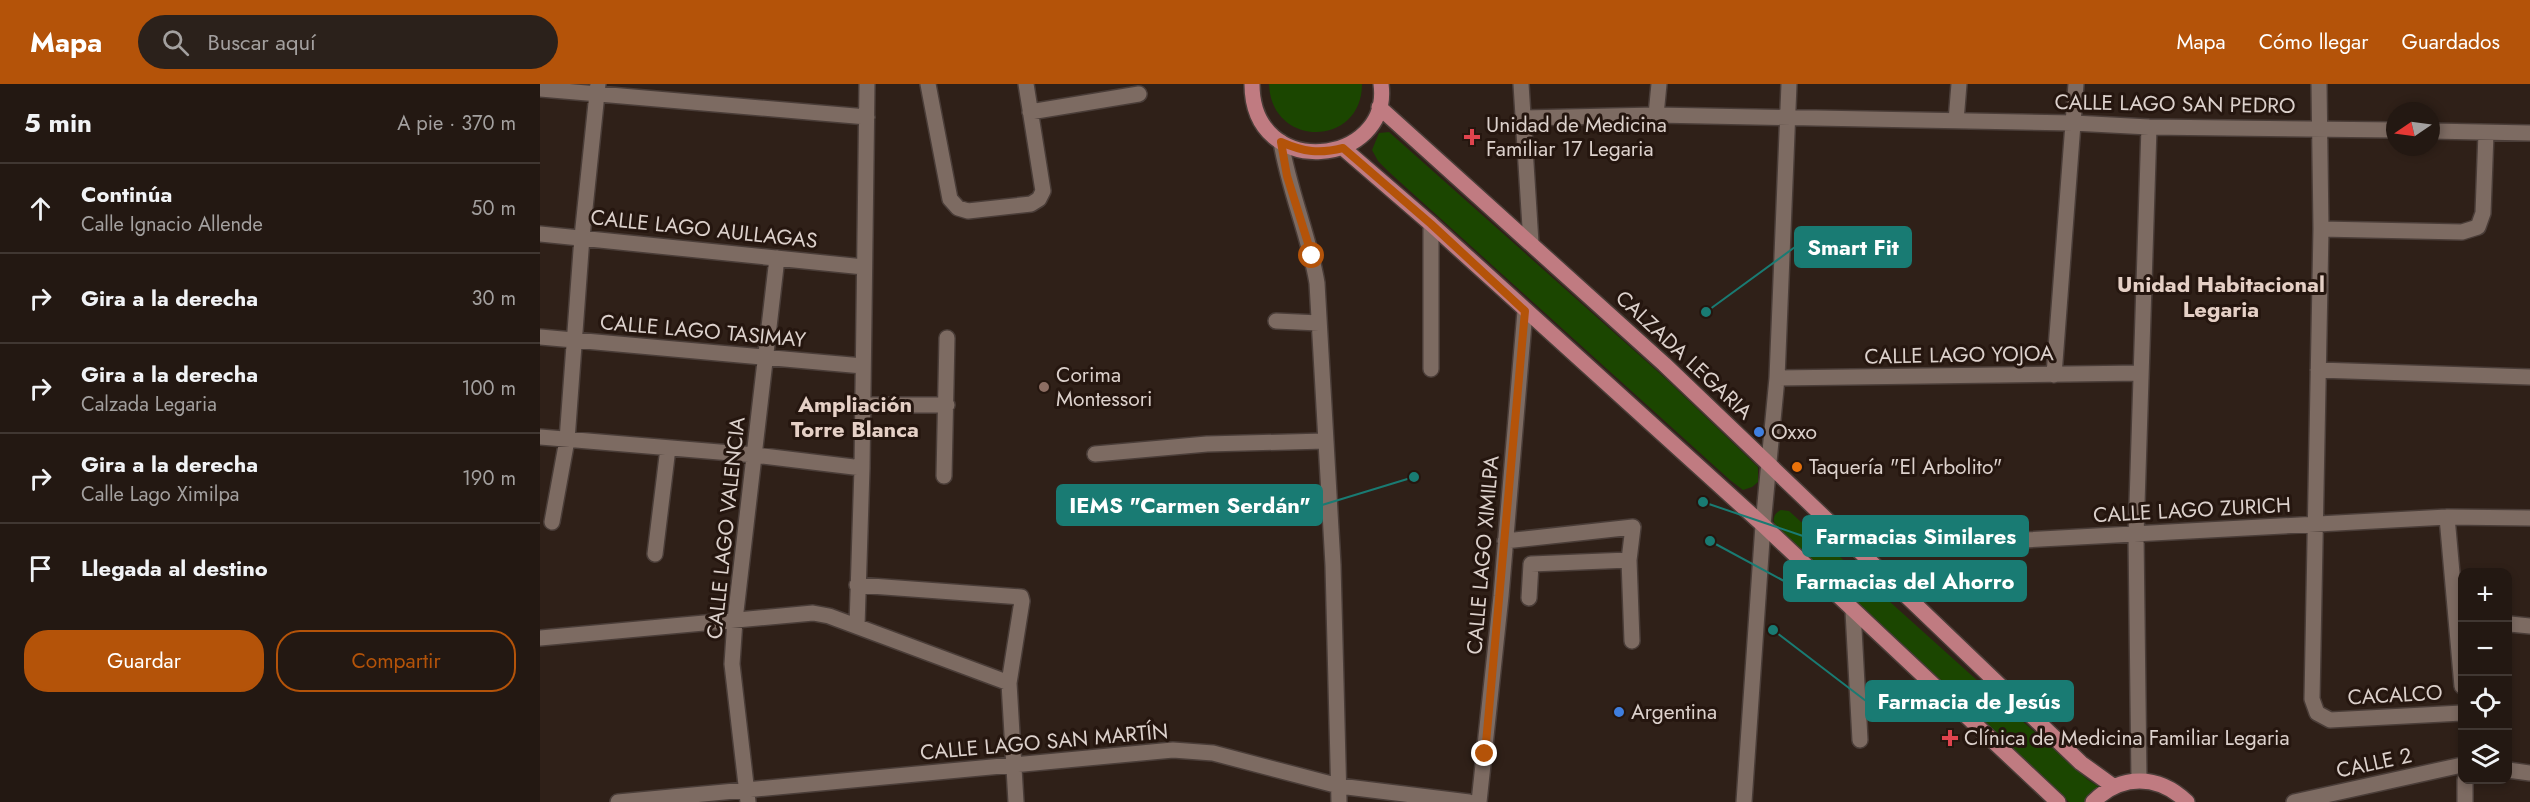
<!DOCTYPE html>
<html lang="es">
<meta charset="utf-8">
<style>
body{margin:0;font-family:Jost,sans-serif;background:#2b211b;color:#f1f3f6}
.controls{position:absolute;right:18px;bottom:18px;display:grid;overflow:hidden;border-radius:12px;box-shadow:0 3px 9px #0003}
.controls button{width:54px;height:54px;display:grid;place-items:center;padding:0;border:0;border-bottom:2px solid #403732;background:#231812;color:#f1f3f6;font:30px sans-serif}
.compass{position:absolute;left:1846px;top:18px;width:54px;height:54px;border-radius:50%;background:#231812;box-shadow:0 3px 9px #0003;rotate:257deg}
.stop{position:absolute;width:18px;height:18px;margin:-14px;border:4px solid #b45309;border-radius:50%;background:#fff}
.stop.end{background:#b45309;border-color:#fff;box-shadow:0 2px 6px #0008}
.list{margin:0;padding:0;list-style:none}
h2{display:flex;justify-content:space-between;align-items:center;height:78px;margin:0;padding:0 24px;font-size:26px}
h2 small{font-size:20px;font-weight:400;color:#a3a09f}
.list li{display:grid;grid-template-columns:39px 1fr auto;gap:18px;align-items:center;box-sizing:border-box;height:90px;padding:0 24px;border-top:2px solid #403732}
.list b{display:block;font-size:22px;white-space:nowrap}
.list p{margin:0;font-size:20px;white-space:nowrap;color:#a3a09f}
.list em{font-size:20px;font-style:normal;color:#a3a09f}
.actions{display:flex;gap:12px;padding:18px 24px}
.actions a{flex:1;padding:14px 0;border:2px solid #b45309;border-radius:24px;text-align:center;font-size:21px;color:#b45309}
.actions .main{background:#b45309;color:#fff}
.icon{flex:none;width:33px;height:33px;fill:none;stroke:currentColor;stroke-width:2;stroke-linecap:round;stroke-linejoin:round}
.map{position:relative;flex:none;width:1990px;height:718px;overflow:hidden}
header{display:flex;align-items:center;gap:36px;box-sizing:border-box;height:84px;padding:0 30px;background:#b45309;color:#fff}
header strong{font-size:28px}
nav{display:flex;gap:33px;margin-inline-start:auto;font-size:21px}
.search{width:420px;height:54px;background:#2b211b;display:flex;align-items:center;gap:15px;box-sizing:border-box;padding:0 21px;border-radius:33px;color:#a3a09f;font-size:22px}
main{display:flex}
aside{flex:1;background:#231812}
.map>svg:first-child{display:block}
.green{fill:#1b4600}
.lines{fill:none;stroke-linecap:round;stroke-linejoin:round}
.minor-casing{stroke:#4a3d38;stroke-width:18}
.major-casing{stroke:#4a3d38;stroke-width:18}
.minor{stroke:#7d6b62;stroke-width:15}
.major{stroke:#c07b81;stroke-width:15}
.route{stroke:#b45309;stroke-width:8}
.health-dot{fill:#e0444e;stroke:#25160f;stroke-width:2}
.education-dot{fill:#8d6e63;stroke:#25160f;stroke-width:2}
.shop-dot{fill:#3f7fe0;stroke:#25160f;stroke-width:2}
.food-dot{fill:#e8710a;stroke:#25160f;stroke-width:2}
.labels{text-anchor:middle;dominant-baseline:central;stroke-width:6;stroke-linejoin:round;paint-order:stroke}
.street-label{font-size:21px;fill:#dcd1cc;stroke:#25160f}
.poi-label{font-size:21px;fill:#dcd1cc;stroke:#25160f;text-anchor:start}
.neighbourhood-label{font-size:22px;font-weight:bold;fill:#e5d0c6;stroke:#25160f}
.leader{fill:none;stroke:#197b73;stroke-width:2}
.callout-dot{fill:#197b73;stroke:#25160f;stroke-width:2}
.callout{fill:#197b73;stroke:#197b73;stroke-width:2}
.callout-label{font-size:22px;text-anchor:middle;font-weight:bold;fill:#fff}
</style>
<header>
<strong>Mapa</strong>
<div class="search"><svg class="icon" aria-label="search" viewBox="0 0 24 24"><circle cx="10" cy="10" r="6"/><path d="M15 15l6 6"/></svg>Buscar aquí</div>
<nav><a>Mapa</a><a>Cómo llegar</a><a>Guardados</a></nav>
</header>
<main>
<aside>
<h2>5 min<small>A pie · 370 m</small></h2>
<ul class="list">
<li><svg class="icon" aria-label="ahead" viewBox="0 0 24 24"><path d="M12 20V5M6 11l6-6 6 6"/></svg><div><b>Continúa</b><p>Calle Ignacio Allende</p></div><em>50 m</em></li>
<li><svg class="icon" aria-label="right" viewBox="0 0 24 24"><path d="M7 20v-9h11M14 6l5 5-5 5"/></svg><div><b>Gira a la derecha</b></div><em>30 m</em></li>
<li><svg class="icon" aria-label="right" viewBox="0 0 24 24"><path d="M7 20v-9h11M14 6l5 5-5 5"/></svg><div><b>Gira a la derecha</b><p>Calzada Legaria</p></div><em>100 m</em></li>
<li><svg class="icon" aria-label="right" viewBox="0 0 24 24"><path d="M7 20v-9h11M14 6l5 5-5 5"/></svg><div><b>Gira a la derecha</b><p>Calle Lago Ximilpa</p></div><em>190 m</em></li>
<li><svg class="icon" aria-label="arrive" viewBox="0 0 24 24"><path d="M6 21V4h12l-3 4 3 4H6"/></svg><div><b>Llegada al destino</b></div></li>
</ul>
<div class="actions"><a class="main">Guardar</a><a>Compartir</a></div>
</aside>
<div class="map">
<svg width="1990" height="718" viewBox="0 0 1990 718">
<rect width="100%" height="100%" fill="#2f2018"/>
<path class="green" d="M729,0H822C822,64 731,64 729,0Z
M849,48L1125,294L1218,383V398L1212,403L1203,406L1190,396L849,88L838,77L832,66L839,49Z
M1241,426L1249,427L1548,696L1561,704L1546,718H1529L1240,450C1233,442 1230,431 1241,426Z"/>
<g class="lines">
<defs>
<path id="minor" d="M388,0L410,115L418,124L428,127L491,120L499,115L503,107L486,0
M981,0L991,159
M1779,0L1781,145L1772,615L1777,629L1790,636L1922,629
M0,5L327,33
M490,28L599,10
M1116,31L1119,0
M982,34L1116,31L1533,39L1609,43L1855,46
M1416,37L1419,0
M1891,47L1990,49
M741,58C749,107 769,151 777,199L793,481L799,718
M891,140V285
M1781,145L1922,148L1938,143L1943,129L1946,49
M0,150L324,183
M736,237L779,239
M0,253L323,282
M1778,286L1990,293
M1514,291L1536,0
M1237,294L1601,289
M323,321H407
M0,353L215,371L322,384
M555,370L667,360L785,357
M404,392L407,254
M1907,433L1922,602
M12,438L27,356L42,153L58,0
M965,457L1093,443L1089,476L1092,557
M1317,465L1907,433L1990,434
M115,470L128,364
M317,501L481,513L482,517L469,599L476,718
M989,514L991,480L1089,476
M1313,527L1320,656
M1970,540L1990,542
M317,542L322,384L327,0
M0,554L273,529L289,532L469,599
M1968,686L1990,689
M1599,696L1596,451L1609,43
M78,718L633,666L673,669L799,702L929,718
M208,718L192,580L195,536L237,174
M939,718L961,512L985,227
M1204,718L1223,441L1237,294L1249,0
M1754,718L1922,681
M1925,718V696"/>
<path id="major" d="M712,0C712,98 852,82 841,0
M839,23L1124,280L1541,679L1573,702
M803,64L891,140L1223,441L1518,718
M1553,718C1581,690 1618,690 1647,718"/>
</defs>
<use href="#minor" class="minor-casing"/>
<use href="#major" class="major-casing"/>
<use href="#minor" class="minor"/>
<use href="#major" class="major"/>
</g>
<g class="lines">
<path class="route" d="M772,172L747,92L741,58C764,68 779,70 803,64L891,140L985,227L945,670"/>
</g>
<g class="health-dot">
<path d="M929 44h6v6h6v6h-6v6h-6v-6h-6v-6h6z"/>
<path d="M1407 645h6v6h6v6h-6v6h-6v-6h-6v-6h6z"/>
</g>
<circle class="education-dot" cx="504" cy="303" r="6"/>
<g class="shop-dot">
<circle cx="1219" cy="348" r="6"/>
<circle cx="1079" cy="628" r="6"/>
</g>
<circle class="food-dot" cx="1257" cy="383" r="6"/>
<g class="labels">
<g class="street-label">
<text transform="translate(1635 20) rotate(1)">CALLE LAGO SAN PEDRO</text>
<text transform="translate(164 145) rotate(6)">CALLE LAGO AULLAGAS</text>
<text transform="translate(163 247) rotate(5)">CALLE LAGO TASIMAY</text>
<text transform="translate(1144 271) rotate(43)">CALZADA LEGARIA</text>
<text transform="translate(1419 271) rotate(-1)">CALLE LAGO YOJOA</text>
<text transform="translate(1652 426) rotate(-3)">CALLE LAGO ZURICH</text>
<text transform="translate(186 444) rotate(-84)">CALLE LAGO VALENCIA</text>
<text transform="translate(943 471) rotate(-85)">CALLE LAGO XIMILPA</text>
<text transform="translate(1855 611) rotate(-3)">CACALCO</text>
<text transform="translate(504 658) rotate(-5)">CALLE LAGO SAN MARTÍN</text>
<text transform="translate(1834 679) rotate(-12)">CALLE 2</text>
</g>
<g class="poi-label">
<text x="946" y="41">Unidad de Medicina<tspan x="946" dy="24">Familiar 17 Legaria</tspan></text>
<text x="516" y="291">Corima<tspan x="516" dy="24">Montessori</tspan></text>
<text x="1231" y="348">Oxxo</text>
<text x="1269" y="383">Taquería "El Arbolito"</text>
<text x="1091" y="628">Argentina</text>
<text x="1424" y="654">Clínica de Medicina Familiar Legaria</text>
</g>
<g class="neighbourhood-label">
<text x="1681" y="200">Unidad Habitacional<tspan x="1681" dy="25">Legaria</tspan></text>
<text x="315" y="320">Ampliación<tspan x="315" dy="25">Torre Blanca</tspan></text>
</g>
</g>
<path class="leader" d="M1166 228L1255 163M874 393L782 421M1163 418L1263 452M1170 457L1244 497M1233 546L1326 617"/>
<g class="callout-dot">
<circle cx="1166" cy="228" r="6"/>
<circle cx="874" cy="393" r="6"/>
<circle cx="1163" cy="418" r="6"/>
<circle cx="1170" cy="457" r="6"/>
<circle cx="1233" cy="546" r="6"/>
</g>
<g class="callout">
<rect x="1255" y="143" width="116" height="40" rx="6"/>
<rect x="517" y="401" width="265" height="40" rx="6"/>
<rect x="1263" y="432" width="225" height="40" rx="6"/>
<rect x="1244" y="477" width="242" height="40" rx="6"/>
<rect x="1326" y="597" width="207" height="40" rx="6"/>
</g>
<g class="callout-label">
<text x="1313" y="171">Smart Fit</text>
<text x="650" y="429">IEMS "Carmen Serdán"</text>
<text x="1376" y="460">Farmacias Similares</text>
<text x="1365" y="505">Farmacias del Ahorro</text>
<text x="1429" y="625">Farmacia de Jesús</text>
</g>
</svg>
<div class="controls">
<button>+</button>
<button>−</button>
<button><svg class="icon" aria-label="locate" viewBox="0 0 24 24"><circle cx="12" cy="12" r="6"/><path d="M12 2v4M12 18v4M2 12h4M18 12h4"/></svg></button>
<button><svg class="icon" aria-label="layers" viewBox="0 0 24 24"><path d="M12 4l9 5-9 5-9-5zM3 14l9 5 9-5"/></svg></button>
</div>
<svg class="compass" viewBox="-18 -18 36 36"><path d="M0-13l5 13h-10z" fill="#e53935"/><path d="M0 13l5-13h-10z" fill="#a3a09f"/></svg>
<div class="stop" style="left:772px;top:172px"></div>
<div class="stop end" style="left:945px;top:670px"></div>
</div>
</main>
